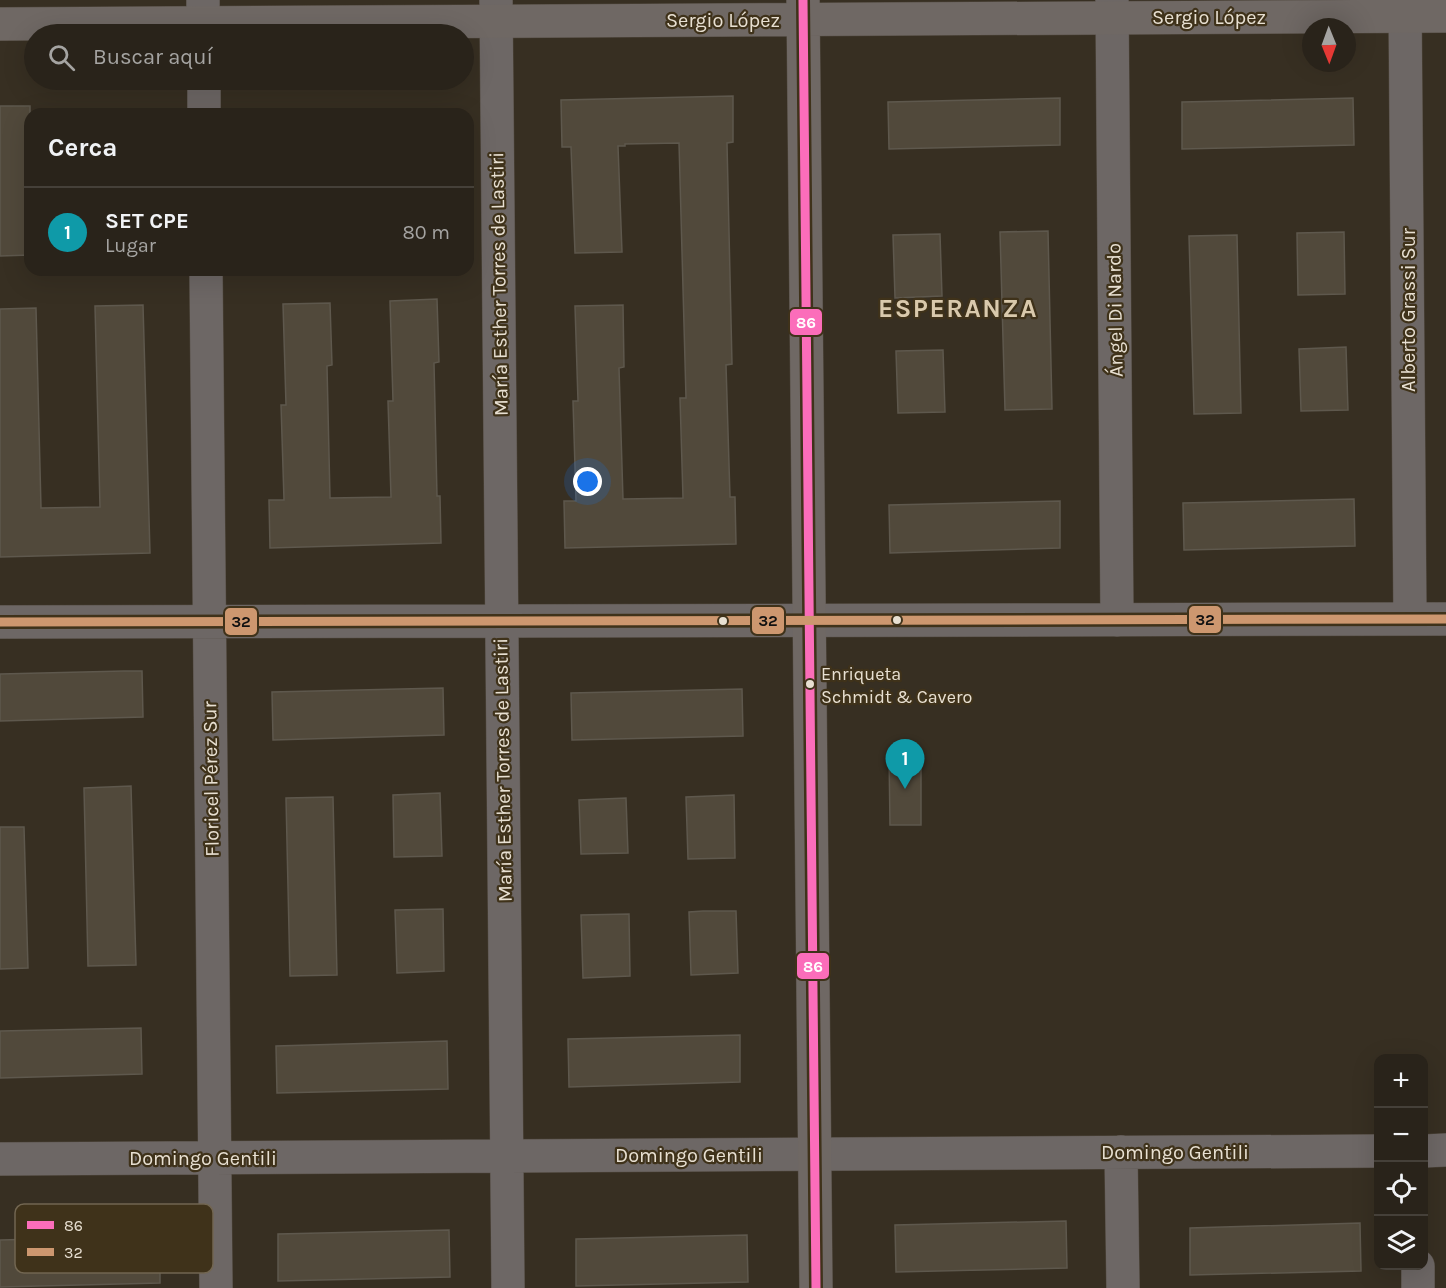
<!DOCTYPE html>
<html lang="es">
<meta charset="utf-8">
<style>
body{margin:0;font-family:Karla,sans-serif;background:#352f27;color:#f1f3f6}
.controls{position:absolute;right:18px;bottom:18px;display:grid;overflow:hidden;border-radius:12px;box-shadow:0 6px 24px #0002}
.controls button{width:54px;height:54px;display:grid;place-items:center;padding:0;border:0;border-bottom:2px solid #454039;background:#29231a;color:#f1f3f6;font:30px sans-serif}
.compass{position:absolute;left:1302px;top:18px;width:54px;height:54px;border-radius:50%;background:#29231a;box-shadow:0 6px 24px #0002;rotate:179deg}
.you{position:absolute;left:588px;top:482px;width:21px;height:21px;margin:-15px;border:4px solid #fff;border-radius:50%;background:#1a73e8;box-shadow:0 0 0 9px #1a73e833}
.badge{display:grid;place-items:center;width:39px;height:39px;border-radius:50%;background:#1a73e8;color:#fff;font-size:20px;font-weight:700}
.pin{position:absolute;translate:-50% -50px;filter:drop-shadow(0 2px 3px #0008)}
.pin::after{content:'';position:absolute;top:32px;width:21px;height:18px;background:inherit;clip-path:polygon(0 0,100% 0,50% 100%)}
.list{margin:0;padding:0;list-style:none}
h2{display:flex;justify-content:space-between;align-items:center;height:78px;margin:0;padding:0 24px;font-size:26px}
h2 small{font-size:20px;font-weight:400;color:#a5a4a2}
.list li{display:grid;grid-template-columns:39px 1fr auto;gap:18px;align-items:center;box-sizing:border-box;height:90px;padding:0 24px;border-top:2px solid #454039}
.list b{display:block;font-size:22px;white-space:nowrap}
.list p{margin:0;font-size:20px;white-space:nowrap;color:#a5a4a2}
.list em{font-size:20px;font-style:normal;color:#a5a4a2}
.icon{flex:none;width:33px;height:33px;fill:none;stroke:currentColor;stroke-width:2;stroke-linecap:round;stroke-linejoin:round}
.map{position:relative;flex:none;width:1446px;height:1288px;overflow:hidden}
.search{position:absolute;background:#29231a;box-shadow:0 6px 24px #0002;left:24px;top:24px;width:450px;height:66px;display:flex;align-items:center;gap:15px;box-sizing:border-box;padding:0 21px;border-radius:33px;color:#a5a4a2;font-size:22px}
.panel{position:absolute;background:#29231a;box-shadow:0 6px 24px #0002;left:24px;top:108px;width:450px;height:168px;border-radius:18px}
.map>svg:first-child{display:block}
.building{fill:#51493b;stroke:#5e584d;stroke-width:1.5}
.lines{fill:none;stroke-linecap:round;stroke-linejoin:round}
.street-casing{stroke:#524a40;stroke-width:34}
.secondary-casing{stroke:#524a40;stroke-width:34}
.street{stroke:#6d6765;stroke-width:33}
.secondary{stroke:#6f6864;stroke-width:33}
.bus-1-casing{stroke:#3f321a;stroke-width:14}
.bus-2-casing{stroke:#3f321a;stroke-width:14}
.bus-1{stroke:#fb6dba;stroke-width:9}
.bus-2{stroke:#cd976f;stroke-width:9}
.bus-dot{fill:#e8e0d2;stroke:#3f321a;stroke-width:2}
.labels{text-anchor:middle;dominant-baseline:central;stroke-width:4.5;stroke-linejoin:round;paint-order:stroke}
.bus-label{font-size:18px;fill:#e8e0d2;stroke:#3f321a;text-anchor:start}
.street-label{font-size:20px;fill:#e8e0d2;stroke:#3f321a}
.district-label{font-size:26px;font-weight:bold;letter-spacing:1.5px;fill:#d9c9ac;stroke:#3f321a}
.key{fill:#3f321a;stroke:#726651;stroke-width:1.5}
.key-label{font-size:16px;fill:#e8e0d2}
.line-badge{stroke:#3f321a;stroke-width:2}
.badge-label{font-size:16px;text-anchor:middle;font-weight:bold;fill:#fff}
.pale-badge-label{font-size:16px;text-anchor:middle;font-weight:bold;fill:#111}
</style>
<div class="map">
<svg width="1446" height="1288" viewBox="0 0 1446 1288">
<rect width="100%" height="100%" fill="#372f22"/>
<path class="building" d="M733,96V142L727,143L732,364L726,365L730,497H735L736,544L565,548L564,501H576L573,401H578L575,306L623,305L624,367L619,368L623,499L683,498L680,398H686L679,143L625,144V146H618L622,252L575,253L571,147H562L561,100Z
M1060,98V145L889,149L888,102Z
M1353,98L1354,145L1182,149V102Z
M0,106H30V255L0,256Z
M1048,231L1052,409L1005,410L1000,232Z
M1344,232L1345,294L1298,295L1297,233Z
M940,234L942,296L895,298L893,235Z
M1237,235L1241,413L1194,414L1189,236Z
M437,299L439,362L434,363L437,496H440L441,543L270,548L269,500H284L281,405H286L283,304L330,303L332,365L327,366L330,498L391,497L388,401H393L390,301Z
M143,305L150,553L0,557V309L36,308L41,508L100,507L95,306Z
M1346,347L1348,410L1301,411L1299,349Z
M943,350L945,412L898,413L896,351Z
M1354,499L1355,546L1184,550L1183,503Z
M1060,501V548L890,553L889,505Z
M124,671H142L143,717L0,721V674Z
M443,688L444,735L273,740L272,692Z
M742,689L743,736L572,740L571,693Z
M889,753H921V825H890Z
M131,786L136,965L88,966L84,788Z
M440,793L442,856L394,857L393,795Z
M734,795L735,858L688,859L686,797Z
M333,797L337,975L290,976L286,798Z
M626,798L628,853L581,854L579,800Z
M0,827H24L28,968L0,969Z
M443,909L444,971L397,973L395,910Z
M703,911H736L738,973L691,975L689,912Z
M629,914L630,976L583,978L581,915Z
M141,1028L142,1074L0,1078V1031Z
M740,1035V1082L569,1087L568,1039Z
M447,1041L448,1089L277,1093L276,1046Z
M1066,1221L1067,1268L896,1272L895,1225Z
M1360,1223L1361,1271L1190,1275V1228Z
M449,1230L450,1277L278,1281V1234Z
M747,1235L748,1282L576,1286V1239Z
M160,1236V1283L0,1287V1240Z"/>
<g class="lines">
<defs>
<path id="street" d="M203,0V34
M496,0L508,1288
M1112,0L1117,620
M1405,0L1410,619
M204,80V114
M206,270L216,1288
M0,622L1446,619
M1424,1151L1446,1150
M1121,1152L1123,1288
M0,1159L1378,1151
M1418,1266V1288"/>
<path id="secondary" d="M803,0L816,1288
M0,24L1446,16"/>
</defs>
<use href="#street" class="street-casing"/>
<use href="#secondary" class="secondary-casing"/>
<use href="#street" class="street"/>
<use href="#secondary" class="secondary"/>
<defs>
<path id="bus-1" d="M803,0L816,1288"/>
<path id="bus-2" d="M0,622L1446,619"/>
</defs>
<use href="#bus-1" class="bus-1-casing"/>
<use href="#bus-2" class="bus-2-casing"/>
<use href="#bus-1" class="bus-1"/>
<use href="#bus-2" class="bus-2"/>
</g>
<g class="bus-dot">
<circle cx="897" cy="620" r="5"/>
<circle cx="723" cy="621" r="5"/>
<circle cx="810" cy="684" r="5"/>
</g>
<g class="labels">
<g class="bus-label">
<text x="821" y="674">Enriqueta<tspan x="821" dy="23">Schmidt &amp; Cavero</tspan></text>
</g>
<g class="street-label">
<text x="1209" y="17">Sergio López</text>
<text x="723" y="20">Sergio López</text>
<text transform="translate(499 284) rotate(-91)">María Esther Torres de Lastiri</text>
<text transform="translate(1115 310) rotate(-91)">Ángel Di Nardo</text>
<text transform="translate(1408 310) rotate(-90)">Alberto Grassi Sur</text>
<text transform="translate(503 770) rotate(-91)">María Esther Torres de Lastiri</text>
<text transform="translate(211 779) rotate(-91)">Floricel Pérez Sur</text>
<text x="1175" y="1152">Domingo Gentili</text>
<text x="689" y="1155">Domingo Gentili</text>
<text x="203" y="1158">Domingo Gentili</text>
</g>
<g class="district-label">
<text x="958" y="308">ESPERANZA</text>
</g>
</g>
<rect x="15" y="1204" width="198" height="69" rx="9" class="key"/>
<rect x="27" y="1221" width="27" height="8" fill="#fb6dba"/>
<rect x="27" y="1248" width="27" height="8" fill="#cd976f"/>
<g class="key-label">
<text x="64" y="1231">86</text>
<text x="64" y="1258">32</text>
</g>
<g class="line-badge">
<rect x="789" y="308" width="34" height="28" rx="6" fill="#fb6dba"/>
<rect x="1188" y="605" width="34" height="29" rx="6" fill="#cd976f"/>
<rect x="751" y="606" width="34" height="29" rx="6" fill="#cd976f"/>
<rect x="224" y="607" width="34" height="29" rx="6" fill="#cd976f"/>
<rect x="796" y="952" width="34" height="28" rx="6" fill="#fb6dba"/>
</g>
<g class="badge-label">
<text x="806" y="328">86</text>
<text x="813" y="972">86</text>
</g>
<g class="pale-badge-label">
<text x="1205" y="625">32</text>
<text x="768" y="626">32</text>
<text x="241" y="627">32</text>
</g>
</svg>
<div class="controls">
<button>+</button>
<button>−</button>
<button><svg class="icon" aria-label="locate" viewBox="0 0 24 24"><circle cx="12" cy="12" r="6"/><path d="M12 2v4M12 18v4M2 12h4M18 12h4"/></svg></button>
<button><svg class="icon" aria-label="layers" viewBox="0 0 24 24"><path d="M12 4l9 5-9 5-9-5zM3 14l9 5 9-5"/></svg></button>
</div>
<svg class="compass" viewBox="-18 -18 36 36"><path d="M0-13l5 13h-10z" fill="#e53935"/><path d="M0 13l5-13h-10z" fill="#a5a4a2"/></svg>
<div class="you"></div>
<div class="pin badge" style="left:905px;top:789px;background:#0f9aa8">1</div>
<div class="search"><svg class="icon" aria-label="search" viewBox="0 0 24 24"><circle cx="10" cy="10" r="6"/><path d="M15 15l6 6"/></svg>Buscar aquí</div>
<section class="panel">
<h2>Cerca<small></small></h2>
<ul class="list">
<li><span class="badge" style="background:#0f9aa8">1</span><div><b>SET CPE</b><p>Lugar</p></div><em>80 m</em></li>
</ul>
</section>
</div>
